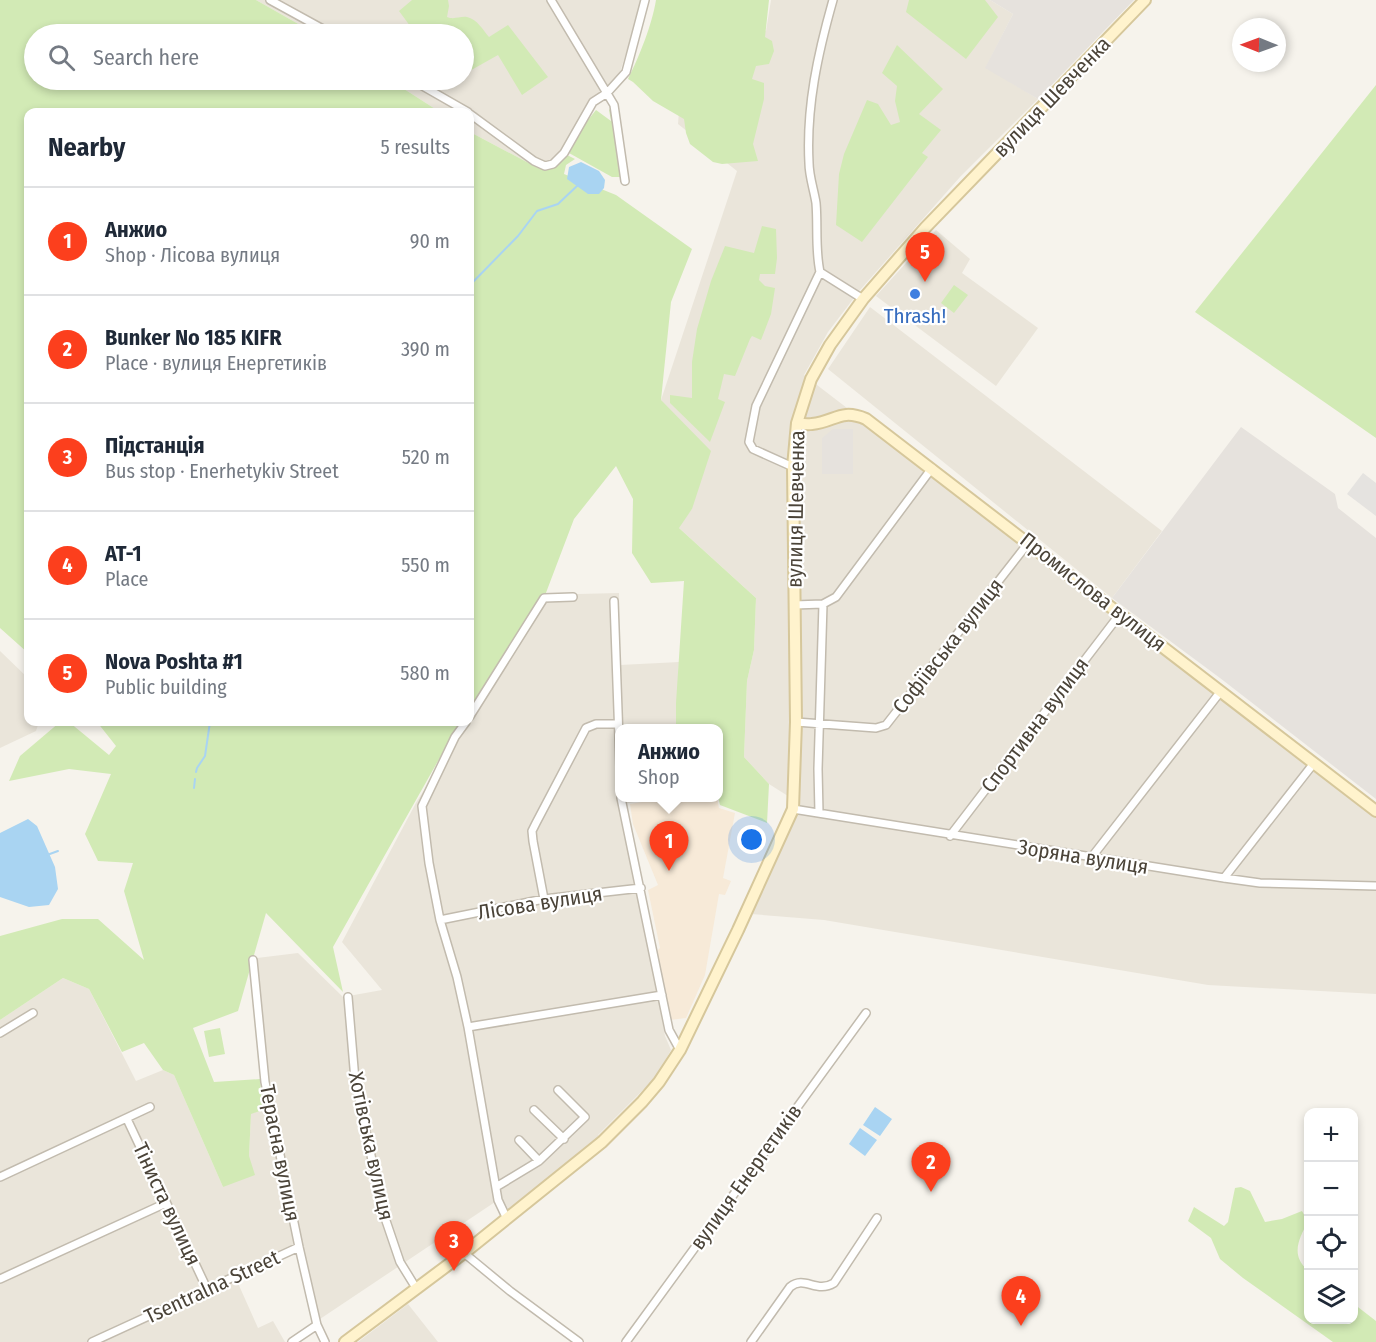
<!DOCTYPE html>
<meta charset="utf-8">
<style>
body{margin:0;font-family:"Fira Sans Condensed",sans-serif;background:#f2f2f3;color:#1f2937}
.controls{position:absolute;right:18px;bottom:18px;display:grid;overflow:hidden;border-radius:12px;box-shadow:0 3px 9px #0003}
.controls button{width:54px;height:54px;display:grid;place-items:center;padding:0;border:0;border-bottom:2px solid #e0e1e3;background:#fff;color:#1f2937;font:30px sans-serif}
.compass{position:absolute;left:1232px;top:18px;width:54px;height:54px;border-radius:50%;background:#fff;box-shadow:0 3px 9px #0003;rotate:271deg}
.you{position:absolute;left:752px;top:840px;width:21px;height:21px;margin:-15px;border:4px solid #fff;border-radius:50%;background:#1a73e8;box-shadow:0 0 0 9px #1a73e833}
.badge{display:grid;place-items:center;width:39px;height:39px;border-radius:50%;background:#fc3f1d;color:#fff;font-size:20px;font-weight:700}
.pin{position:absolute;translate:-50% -50px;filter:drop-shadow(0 2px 3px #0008)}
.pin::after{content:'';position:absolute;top:32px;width:21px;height:18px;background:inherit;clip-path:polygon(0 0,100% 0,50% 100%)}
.popup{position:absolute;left:615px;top:724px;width:108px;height:78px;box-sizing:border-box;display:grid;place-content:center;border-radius:12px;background:#fff;filter:drop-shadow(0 2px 4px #0005);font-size:20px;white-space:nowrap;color:#747a83}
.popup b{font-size:22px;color:#1f2937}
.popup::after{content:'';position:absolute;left:50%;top:100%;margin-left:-12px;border:12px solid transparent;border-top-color:#fff}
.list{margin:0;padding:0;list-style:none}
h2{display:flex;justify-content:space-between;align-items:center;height:78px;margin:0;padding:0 24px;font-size:26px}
h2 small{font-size:20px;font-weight:400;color:#747a83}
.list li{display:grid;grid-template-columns:39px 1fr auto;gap:18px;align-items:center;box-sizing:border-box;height:108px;padding:0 24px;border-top:2px solid #e0e1e3}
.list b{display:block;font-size:22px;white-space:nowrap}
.list p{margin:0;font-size:20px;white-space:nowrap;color:#747a83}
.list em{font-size:20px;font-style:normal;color:#747a83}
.icon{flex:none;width:33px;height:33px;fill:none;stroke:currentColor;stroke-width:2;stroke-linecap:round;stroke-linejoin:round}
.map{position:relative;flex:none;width:1376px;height:1342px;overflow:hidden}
.search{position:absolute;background:#fff;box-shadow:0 3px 9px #0003;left:24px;top:24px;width:450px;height:66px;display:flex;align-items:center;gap:15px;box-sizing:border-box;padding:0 21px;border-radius:33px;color:#747a83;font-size:22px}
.panel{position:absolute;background:#fff;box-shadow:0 3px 9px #0003;left:24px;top:108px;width:450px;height:618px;border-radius:12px}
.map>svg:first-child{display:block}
.residential{fill:#eae5da}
.commercial{fill:#f7ead8}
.industrial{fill:#e6e2dd}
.green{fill:#d2eab5}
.parking{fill:#e5e3e0}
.water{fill:#a9d4f2}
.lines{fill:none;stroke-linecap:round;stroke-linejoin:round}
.stream{stroke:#a9d4f2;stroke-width:2}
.street-casing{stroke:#c2bbae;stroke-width:10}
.secondary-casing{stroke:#d6c79b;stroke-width:14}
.street{stroke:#fff;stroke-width:7}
.secondary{stroke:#fff3cd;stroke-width:10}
.shop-dot{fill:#3f7fe0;stroke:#fff;stroke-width:2}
.labels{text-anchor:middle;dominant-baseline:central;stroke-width:4.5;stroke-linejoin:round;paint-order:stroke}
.street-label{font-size:21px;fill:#4b4439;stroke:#fff}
.shop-label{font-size:21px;fill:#366cbe;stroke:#fff}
</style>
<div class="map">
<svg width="1376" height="1342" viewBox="0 0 1376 1342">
<rect width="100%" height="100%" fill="#f6f3ec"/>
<path class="residential" d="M256,0H643L620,72L593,102L564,153L538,168L470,132V112H440L390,80H464V34H316Z
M771,0H990L1013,14L986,67L1038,99L960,177L860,290L828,332L804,375L1376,814V994L1208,985L824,920L751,914L799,803L769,784L744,757L747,681L754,650L756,598L678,527L692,509L661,400L737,171L678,124L686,17L766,31Z
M936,230L970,259L962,273L1038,328L996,386L876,296Z
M870,307L1162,531L1112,598L828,369Z
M619,593L620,665L679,662L676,728H620V798H655L623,804L665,1036L671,1050L656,1077L598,1135L600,1138L501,1217L498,1200L320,1319L303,1249L237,1281L258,1328L273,1321L285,1342H0V1020L63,978L89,989L136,1081L163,1070L174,1075L223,1187L249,1156L251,1113L273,1108L268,1080L257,958L298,953L343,997L382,990L342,942L417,801L468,722H470V718L538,595Z
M0,651L28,678V722H39L36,731L0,748Z
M408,1304L438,1342H358Z"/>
<path class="commercial" d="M666,798H717L719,808L735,813L723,878L731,881L725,895L719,894L705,975L686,1018L670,1020L656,952L660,948L648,890L658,885L633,824L630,804Z"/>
<path class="industrial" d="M990,0H1134L1038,99L985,68L1013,14Z
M1241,427L1335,494L1338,508L1376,538V799L1220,678L1112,598Z
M833,429H853V474H822V438Z"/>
<path class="green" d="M0,0H256L316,34H34V80H390L440,112H28V653L0,628Z
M412,0H448L449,6L447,17C454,20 460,16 467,17C477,19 483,30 489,37L508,25L548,77L522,95L498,55L466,73L464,70V34H416L399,11Z
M656,0H769L765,37L772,41L774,51L769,64L756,66L752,79L764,83V99L753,144L758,161L722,164L713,162L690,144L686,133L684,119L653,101L633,82L628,79C639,57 652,25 656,0Z
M909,0H985L998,17L966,59L906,12Z
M897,45L943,89L919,114L941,130L922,153L928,157L862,242L836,225L839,174L844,154L867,100L878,104L891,125L900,122L895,101L897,86L882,73Z
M1376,85V438L1195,312Z
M612,106L623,177H612L569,153L580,130L596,110L611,121L609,110Z
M470,132L538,168L547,170L555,166L567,155L575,159L566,165L564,174L616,195L692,249L671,302L661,400L711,451L692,509L679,528L756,598L754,650L747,681L744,757L769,784L767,823L720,805L718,797V728H676V703L684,581L651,583L632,553L633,499L616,466L574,519L544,598L470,708Z
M762,226L776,229L777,258L775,274H760L759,280L765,286L775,288L771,314L761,340L752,336L750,339L735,376L724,374L718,399L725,402L710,442L670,403V395L692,398V362L697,329L711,281L725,246L754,253Z
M954,285L968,295L954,313L941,303Z
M60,722H69L109,755L116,746L97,722H460L333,947L343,992L266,913L238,1011L193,1028L214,1082L260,1079L263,1110L251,1114L249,1156L255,1175L223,1187L174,1075L163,1070L144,1043L122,1052L89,989L63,978L0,1020V936L62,919H98L144,960L124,891L133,863L98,861L85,834L111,774L69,769L9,781L20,756Z
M220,1028L225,1054L209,1057L204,1031Z
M1241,1187L1250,1191L1265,1222L1282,1219L1302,1211L1308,1222C1299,1238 1290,1256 1308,1270V1320H1354V1304L1376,1321V1342H1333L1243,1278L1220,1259L1211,1238L1188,1221L1194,1207L1224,1226L1228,1222L1235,1188Z"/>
<path class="parking" d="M1363,473L1376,483V516L1347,494Z"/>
<path class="water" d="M581,162L599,171L605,180L604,188L599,194H588L567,179L569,167Z
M28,819L37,826L55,867L58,889L49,905L29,907L0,897V833Z
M875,1107L892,1119L880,1136L863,1125Z
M860,1128L877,1140L865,1156L849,1144Z"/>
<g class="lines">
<path class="stream" d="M470,285L518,236L537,211L558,204L578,185
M196,772L197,768L205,756L210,722
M194,788L195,779
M47,855L58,851"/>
<defs>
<path id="street" d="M270,0L332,34
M551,0L614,105L625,181
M412,80L468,112
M470,114L534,161L545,166L553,164L564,153L593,102L607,93L626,72L645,0
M820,272L863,299
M793,467L753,449L749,442L756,406L820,272C815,249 818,226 816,203C814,190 809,176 809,163C806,107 818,53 833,0
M614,601L620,766
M794,605L823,604L836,597L932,468
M470,716L544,598L573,597
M466,722L455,737L422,806L429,863L440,920L457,977L468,1027L498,1200L507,1219
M796,722L876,728L886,725L1029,542
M621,798L669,1030L680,1050
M793,809L1224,878L1260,883L1376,886
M819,813L818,769L823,604
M950,836L1120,614
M1091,858L1221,691
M1224,878L1314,763
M544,899L533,841L532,831L536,823L586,728L596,724H617
M440,920L544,899L641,888
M253,960L265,1082L299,1247L317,1325L325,1342
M348,997L355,1080L383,1212L400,1262L416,1288
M468,1027L662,995
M0,1033L33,1013
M534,1110L564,1139
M127,1119L207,1289
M519,1140L539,1161
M0,1177L150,1107
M496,1187L539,1161L585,1117L558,1090
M464,1253L510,1291L579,1342
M0,1279L166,1203
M92,1342L299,1247
M292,1342L317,1325
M626,1342L866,1013
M751,1342L790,1287C805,1275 816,1294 834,1283L877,1218"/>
<path id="secondary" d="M797,423C802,424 807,425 812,424C835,422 840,408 866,419L1376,811
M345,1342L464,1253L602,1142L642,1102L659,1082L680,1050L738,930L793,809L796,722L793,467L797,423L811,379L830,345L863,299L925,228L1145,0"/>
</defs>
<use href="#street" class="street-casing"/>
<use href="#secondary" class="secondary-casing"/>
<use href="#street" class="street"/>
<use href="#secondary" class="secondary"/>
</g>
<circle class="shop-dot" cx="915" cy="294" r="6"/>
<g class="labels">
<g class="street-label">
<text transform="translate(1052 97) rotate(-46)">вулиця Шевченка</text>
<text transform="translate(796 509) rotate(-89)">вулиця Шевченка</text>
<text transform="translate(1093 592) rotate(38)">Промислова вулиця</text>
<text transform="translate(948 646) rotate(-52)">Софіївська вулиця</text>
<text transform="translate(1035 725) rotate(-53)">Спортивна вулиця</text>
<text transform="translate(1083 857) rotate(9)">Зоряна вулиця</text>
<text transform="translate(540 903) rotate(-9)">Лісова вулиця</text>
<text transform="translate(371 1146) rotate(78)">Хотівська вулиця</text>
<text transform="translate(280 1153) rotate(79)">Терасна вулиця</text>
<text transform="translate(746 1177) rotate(-54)">вулиця Енергетиків</text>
<text transform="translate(167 1204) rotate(65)">Тіниста вулиця</text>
<text transform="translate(212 1287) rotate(-25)">Tsentralna Street</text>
</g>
<g class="shop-label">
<text x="915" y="316">Thrash!</text>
</g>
</g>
</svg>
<div class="controls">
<button>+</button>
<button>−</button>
<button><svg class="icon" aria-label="locate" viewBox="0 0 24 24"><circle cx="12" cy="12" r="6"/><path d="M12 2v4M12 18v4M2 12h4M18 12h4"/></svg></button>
<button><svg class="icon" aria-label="layers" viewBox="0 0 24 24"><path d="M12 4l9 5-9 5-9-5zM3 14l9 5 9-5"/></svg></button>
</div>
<svg class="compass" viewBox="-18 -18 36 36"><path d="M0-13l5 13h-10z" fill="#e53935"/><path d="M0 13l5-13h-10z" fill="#747a83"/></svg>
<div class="you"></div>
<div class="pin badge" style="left:669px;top:871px">1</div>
<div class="popup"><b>Анжио</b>Shop</div>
<div class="pin badge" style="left:931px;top:1192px">2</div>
<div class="pin badge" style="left:454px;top:1271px">3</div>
<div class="pin badge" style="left:1021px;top:1326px">4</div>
<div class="pin badge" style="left:925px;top:282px">5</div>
<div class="search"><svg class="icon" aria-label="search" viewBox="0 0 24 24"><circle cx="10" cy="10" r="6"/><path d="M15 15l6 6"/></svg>Search here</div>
<section class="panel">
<h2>Nearby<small>5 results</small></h2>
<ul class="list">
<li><span class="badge">1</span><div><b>Анжио</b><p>Shop · Лісова вулиця</p></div><em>90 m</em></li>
<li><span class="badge">2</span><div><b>Bunker No 185 KIFR</b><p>Place · вулиця Енергетиків</p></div><em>390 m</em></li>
<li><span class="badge">3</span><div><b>Підстанція</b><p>Bus stop · Enerhetykiv Street</p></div><em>520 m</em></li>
<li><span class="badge">4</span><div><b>АТ-1</b><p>Place</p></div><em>550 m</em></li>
<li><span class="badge">5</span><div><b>Nova Poshta #1</b><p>Public building</p></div><em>580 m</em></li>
</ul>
</section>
</div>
